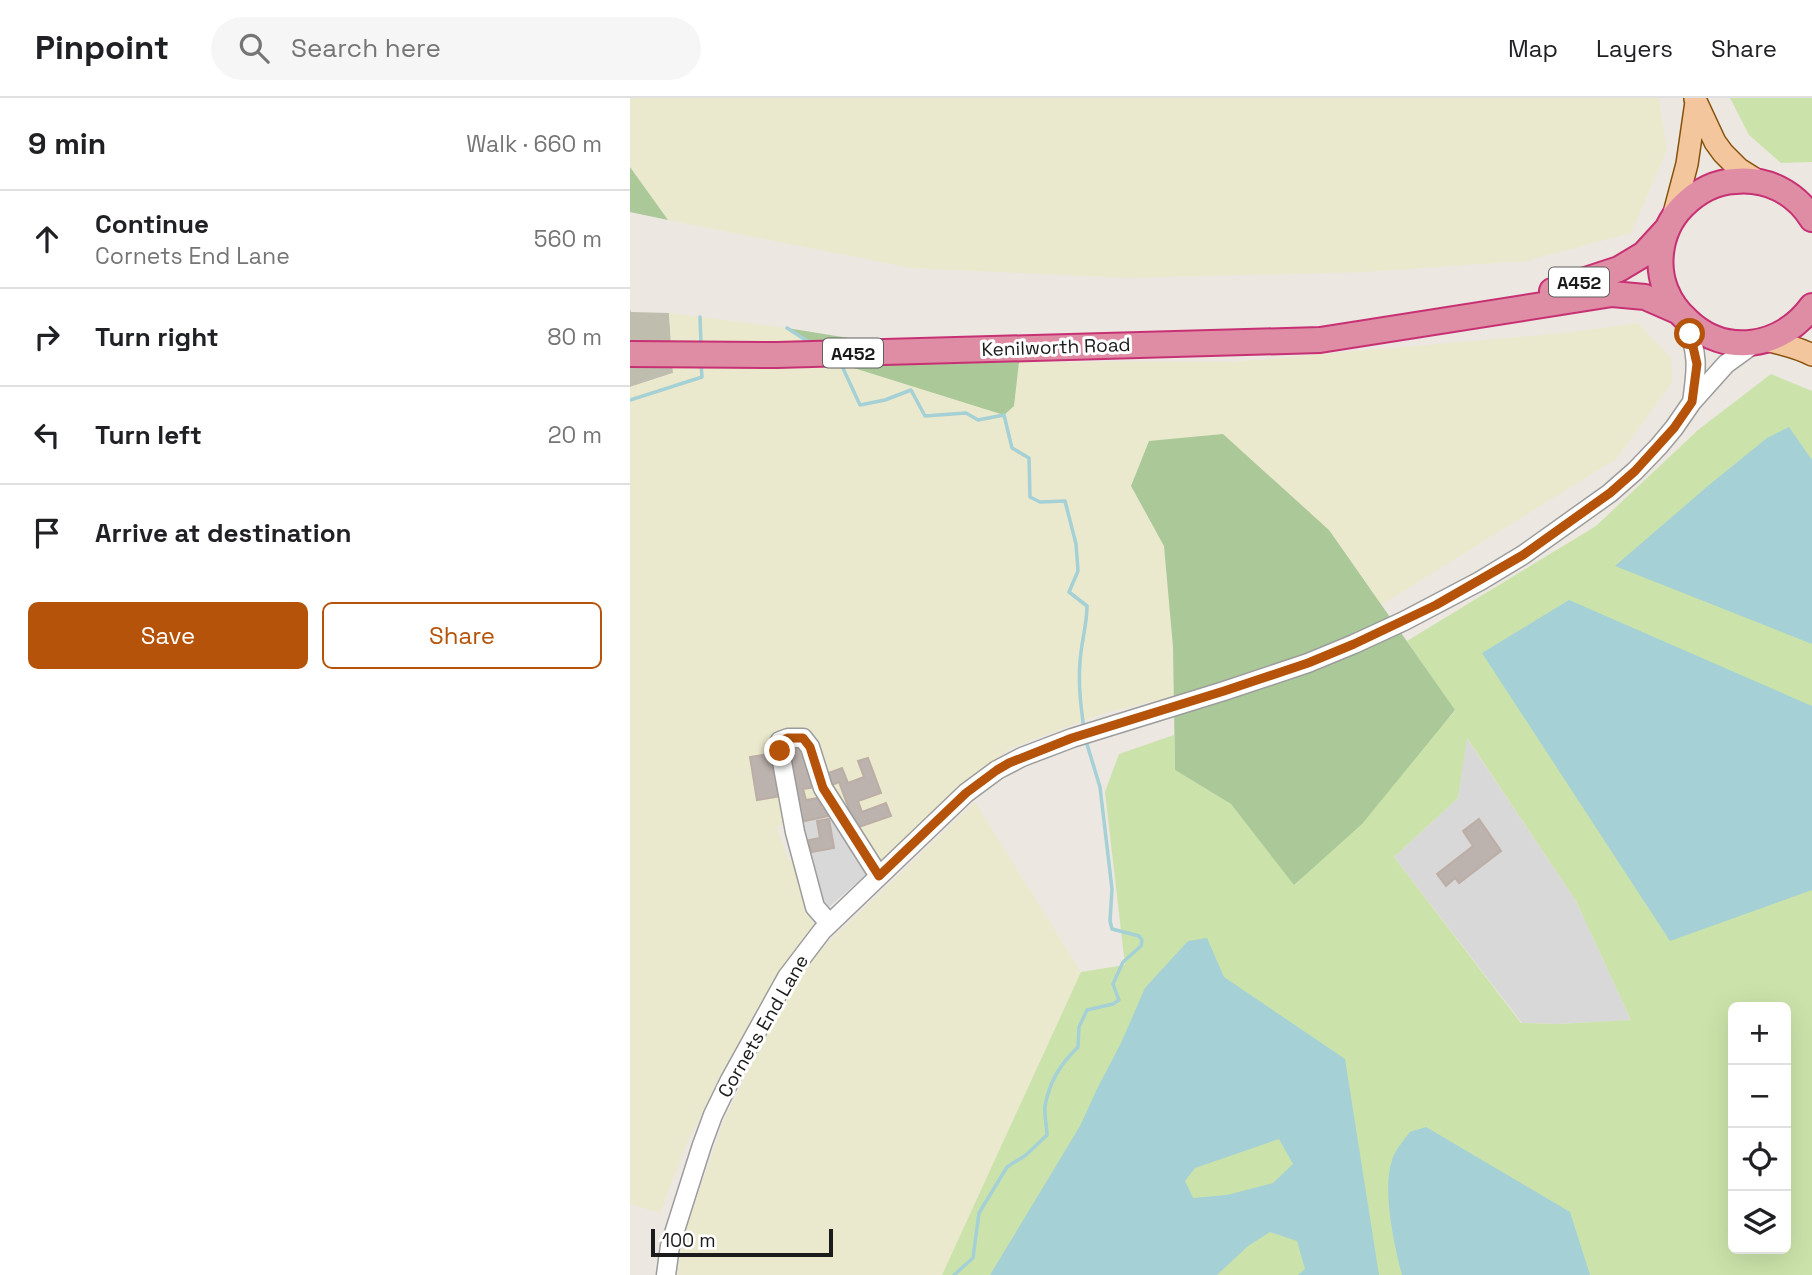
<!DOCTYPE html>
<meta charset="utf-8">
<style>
body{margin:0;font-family:"Space Grotesk",sans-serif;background:#f6f6f6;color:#202124}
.controls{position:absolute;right:21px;bottom:21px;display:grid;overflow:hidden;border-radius:10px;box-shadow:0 7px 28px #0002}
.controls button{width:63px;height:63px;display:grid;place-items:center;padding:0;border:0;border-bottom:2px solid #e0e0e0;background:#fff;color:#202124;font:35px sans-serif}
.scale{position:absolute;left:21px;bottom:18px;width:182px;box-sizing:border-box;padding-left:7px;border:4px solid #1b1b1b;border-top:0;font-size:19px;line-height:24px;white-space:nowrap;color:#1b1b1b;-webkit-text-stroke:5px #fff;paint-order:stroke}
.stop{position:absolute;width:21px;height:21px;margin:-16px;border:5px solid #b45309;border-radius:50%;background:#fff}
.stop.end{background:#b45309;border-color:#fff;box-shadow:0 2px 7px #0008}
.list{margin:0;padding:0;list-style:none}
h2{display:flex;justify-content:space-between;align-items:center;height:91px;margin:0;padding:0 28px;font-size:30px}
h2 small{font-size:23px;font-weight:400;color:#757577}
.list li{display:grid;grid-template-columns:46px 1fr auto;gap:21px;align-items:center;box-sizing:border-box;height:98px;padding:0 28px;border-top:2px solid #e0e0e0}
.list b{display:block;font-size:26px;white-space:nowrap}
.list p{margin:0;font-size:23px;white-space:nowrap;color:#757577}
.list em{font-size:23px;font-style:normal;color:#757577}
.actions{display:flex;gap:14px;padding:21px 28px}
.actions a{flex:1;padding:16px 0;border:2px solid #b45309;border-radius:10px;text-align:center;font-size:24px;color:#b45309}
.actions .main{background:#b45309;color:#fff}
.icon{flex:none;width:38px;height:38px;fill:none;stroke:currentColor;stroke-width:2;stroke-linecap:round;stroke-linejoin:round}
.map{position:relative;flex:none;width:1182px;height:1177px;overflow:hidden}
header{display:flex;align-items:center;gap:42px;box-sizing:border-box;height:98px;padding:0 35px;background:#fff;border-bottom:2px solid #e0e0e0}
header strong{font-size:33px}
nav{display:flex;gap:38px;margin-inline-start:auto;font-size:24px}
.search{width:490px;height:63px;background:#f6f6f6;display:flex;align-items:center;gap:18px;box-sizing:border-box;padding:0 24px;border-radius:38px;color:#757577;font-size:26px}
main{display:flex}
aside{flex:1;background:#fff}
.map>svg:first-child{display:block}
.residential{fill:#d9d8d8}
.construction{fill:#bfbdad}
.farmland{fill:#eae9cd}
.grass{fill:#cbe3aa;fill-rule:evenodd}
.forest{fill:#abc898}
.water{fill:#a4d0d6;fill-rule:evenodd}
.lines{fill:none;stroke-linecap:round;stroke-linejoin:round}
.stream{stroke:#a4d0d6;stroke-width:3.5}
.building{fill:#bcb2ae;stroke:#bcada5;stroke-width:2}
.minor-casing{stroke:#9c9c9c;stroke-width:21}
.major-casing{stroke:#86510b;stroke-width:24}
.highway-casing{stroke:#c73173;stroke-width:28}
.minor{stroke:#fff;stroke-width:18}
.major{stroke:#f4c69e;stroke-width:21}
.highway{stroke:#de8da4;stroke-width:24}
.route{stroke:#b45309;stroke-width:9}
.labels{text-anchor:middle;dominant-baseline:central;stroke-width:6;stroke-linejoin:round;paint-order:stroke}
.shield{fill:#fff;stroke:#5f5f5f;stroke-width:2}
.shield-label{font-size:18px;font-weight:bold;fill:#1b1b1b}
.street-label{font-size:19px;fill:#1b1b1b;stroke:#fff}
</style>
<header>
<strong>Pinpoint</strong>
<div class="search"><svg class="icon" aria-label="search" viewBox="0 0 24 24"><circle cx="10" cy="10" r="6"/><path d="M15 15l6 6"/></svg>Search here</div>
<nav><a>Map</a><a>Layers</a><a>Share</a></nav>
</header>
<main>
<aside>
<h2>9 min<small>Walk · 660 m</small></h2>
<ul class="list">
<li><svg class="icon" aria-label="ahead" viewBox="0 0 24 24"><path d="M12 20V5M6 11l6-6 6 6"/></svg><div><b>Continue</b><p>Cornets End Lane</p></div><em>560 m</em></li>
<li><svg class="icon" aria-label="right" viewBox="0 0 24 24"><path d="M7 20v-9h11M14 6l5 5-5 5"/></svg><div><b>Turn right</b></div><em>80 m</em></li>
<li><svg class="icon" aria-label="left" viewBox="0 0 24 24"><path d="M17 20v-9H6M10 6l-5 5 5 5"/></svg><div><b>Turn left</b></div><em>20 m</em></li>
<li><svg class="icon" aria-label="arrive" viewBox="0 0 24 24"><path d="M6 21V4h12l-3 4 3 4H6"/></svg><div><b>Arrive at destination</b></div></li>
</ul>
<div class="actions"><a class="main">Save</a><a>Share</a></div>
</aside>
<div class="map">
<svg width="1182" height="1177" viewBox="0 0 1182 1177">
<rect width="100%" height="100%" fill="#ece7e1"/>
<path class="residential" d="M836,639L946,803L1001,922L928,926L892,925L764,759L828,700Z
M203,717L239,774L198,810L187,798L170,724Z"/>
<path class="construction" d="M0,211L1,214L39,215L43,275L0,289Z"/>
<path class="farmland" d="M0,0H1029L1037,52L1001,135L896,163L734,174L498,180L281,170L38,122L0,69Z
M39,215L157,230L211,266L384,308L389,264H601L934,235L1008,225L1041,260L1042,285L986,361L751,507L699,432L501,388L534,448L543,549L545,598L471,616L379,651L336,683L239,774L203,717L146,728L159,763L170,762L183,827L163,853L94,970L56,1047L30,1115L0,1106V289L43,275Z
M345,704L451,874L312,1177H48L52,1142L94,1022L149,911L186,856Z"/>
<path class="grass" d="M1100,0H1182V64L1151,65L1119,37Z
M1141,276L1182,293V1177H312L451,874L495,867L475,694L489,656L544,637L545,672L601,706L665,787L825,613L777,543L966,428L1068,332ZM837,640L946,803L1001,922L928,926L891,925L764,759L828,700ZM1103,909H1156V1151H1103Z"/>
<path class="forest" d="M0,69L38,122L0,114Z
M157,230L274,249L389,264L384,308L374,317L211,266Z
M593,336L699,432L825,612L732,726L664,787L601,706L545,672L543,549L534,448L501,388L519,343Z"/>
<path class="water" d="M1159,329L1182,362V546L985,468L1079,387L1137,340Z
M939,502L1182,608V792L1040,843L852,555Z
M577,840L594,879L715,961L749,1177H668L675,1171L667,1143L640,1134L618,1148L587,1177H360L450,1028L467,991L491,945L515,890L558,843ZM649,1041L663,1066L643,1085L597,1097L563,1100L555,1083L565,1070Z
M796,1029L940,1114L960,1177H772C764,1146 752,1092 762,1062C765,1052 774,1042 780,1034Z"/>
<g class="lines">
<path class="stream" d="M70,219L71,247
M157,230L182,246
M211,266L230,307L255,302L281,292L295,318L336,315L348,322L374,317L382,350L399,360L400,399L410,404L435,403L446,446L448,473L439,494L457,508C457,527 451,545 450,564C448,586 451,609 454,632
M0,302L72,279L71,266
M324,1177L343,1160L349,1115L377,1069L396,1057L417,1037C417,1028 414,1017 415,1008C420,982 430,967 448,949L449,929L457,912L483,906L489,902L483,886L493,864L511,848L512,842L509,838L482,831L480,823L482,791L470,689L456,643"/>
</g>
<path class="building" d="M174,650L187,689L173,691L176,702L194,699L195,703L190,704L192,711L201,709L203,717L170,724L156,653Z
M145,655L152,698L127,702L120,659Z
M238,660L251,695L228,703L232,714L256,705L261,718L226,730L209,684L197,689L193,677L212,670L218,685L234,679L228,663Z
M199,721L204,750L181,754L179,742L190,740L187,723Z
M849,721L871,753L829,785L825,780L816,788L807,776L843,748L833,733Z"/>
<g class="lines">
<defs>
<path id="minor" d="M1054,222C1069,254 1067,270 1062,304
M199,825L185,809L165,734L150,653V643L158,640H173L180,649L193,690L249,778
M36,1177L40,1148L72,1047L83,1017L100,982L157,879L192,833L336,695L367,672L392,659L442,640L594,593L678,565L724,546L774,523L850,483L893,457L980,395L1005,373L1029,348L1044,330L1062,304L1096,266L1125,245"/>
<path id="major" d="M1065,1L1085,44L1093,55L1109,71L1128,83
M1043,119L1057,66L1066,4
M1135,242C1151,246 1167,249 1182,257"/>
<path id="highway" d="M1182,121C1165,94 1137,80 1105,83C1085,84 1068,93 1053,108C1040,121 1033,137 1031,155C1028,181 1038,205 1057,222C1095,259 1152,250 1182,208
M922,193L989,171L1014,156L1036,132
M0,256L147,257L690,242L982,196L1015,199L1047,213"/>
</defs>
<use href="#minor" class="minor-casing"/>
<use href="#major" class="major-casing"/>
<use href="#highway" class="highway-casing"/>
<use href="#minor" class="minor"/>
<use href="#major" class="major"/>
<use href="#highway" class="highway"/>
</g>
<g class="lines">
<path class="route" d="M150,653V643L158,640H173L180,649L193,690L249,778L336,695L367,672L379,665L442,640L594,593L678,565L724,546L806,507L893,457L980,395L1005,373L1044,330L1062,304L1067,266L1060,236"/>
</g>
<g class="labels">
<g class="shield">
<rect x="919" y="169.5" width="60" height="29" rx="5"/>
<rect x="193" y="240.5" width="60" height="29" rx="5"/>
</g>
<g class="shield-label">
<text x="949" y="184">A452</text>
<text x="223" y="255">A452</text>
</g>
<g class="street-label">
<text transform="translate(426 249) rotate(-2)">Kenilworth Road</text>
<text transform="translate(133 928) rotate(-60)">Cornets End Lane</text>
</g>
</g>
</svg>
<div class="controls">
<button>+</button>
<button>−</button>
<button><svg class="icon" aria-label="locate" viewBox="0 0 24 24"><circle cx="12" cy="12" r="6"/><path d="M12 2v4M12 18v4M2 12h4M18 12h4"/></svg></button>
<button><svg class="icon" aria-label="layers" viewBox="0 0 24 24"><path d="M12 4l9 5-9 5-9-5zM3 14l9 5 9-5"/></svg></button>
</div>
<div class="scale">100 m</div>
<div class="stop" style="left:1060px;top:236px"></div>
<div class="stop end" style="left:150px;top:653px"></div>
</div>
</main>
